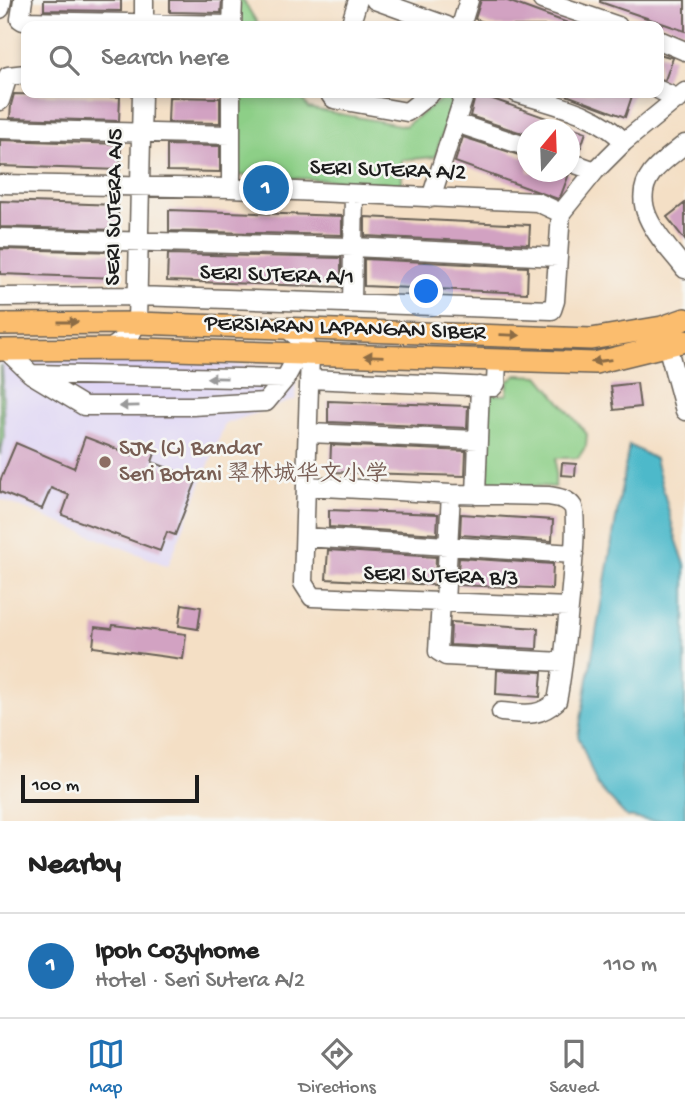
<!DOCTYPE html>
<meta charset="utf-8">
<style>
body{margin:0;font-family:"Gochi Hand","LXGW WenKai TC",sans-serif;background:#f2f2f2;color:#222}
.compass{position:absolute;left:517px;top:119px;width:63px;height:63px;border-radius:50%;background:#fff;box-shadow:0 4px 10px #0003;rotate:19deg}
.scale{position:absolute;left:21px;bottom:18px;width:178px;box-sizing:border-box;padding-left:7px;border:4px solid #1c1c1c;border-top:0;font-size:19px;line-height:24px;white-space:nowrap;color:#1c1c1c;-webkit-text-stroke:5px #f6f6f2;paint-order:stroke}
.you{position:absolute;left:427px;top:292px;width:24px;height:24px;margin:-18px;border:5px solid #fff;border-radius:50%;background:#1a73e8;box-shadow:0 0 0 10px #1a73e833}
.badge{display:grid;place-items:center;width:46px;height:46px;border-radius:50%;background:#1f6fb2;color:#fff;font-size:23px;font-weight:700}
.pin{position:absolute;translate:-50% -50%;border:4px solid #fff;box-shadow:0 2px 7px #0006}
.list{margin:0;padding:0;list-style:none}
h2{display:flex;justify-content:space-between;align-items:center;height:91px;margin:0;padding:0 28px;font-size:30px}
h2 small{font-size:23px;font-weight:400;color:#767676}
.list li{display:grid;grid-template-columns:46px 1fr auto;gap:21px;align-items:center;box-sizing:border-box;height:105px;padding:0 28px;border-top:2px solid #e0e0e0}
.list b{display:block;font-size:26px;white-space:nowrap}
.list p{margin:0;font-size:23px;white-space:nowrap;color:#767676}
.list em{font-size:23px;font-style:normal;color:#767676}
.icon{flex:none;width:38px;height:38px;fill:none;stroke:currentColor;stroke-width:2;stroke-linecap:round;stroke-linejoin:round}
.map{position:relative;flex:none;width:685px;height:821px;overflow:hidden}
.search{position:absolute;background:#fff;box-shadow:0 4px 10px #0003;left:21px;right:21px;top:21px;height:77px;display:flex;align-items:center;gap:18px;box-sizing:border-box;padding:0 24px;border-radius:14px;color:#767676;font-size:26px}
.sheet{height:196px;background:#fff}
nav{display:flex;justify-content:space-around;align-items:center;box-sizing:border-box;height:98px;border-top:2px solid #e0e0e0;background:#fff;font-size:19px;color:#767676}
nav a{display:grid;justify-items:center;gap:4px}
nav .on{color:#1f6fb2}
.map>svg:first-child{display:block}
.built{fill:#dfd5f5}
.green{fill:#8dcf87;stroke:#547652;stroke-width:2}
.water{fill:#4eb9ca;stroke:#356a73;stroke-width:2}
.building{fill:#d2a2c2}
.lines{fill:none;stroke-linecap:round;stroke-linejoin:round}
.minor-casing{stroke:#686057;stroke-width:21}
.major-casing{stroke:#686057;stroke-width:24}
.minor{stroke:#fff;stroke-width:18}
.major{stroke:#fbbd6e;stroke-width:21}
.oneway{fill:#8c6c45}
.oneway2{fill:#999}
.education-dot{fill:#8d6e63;stroke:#f6f6f2;stroke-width:2.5}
.labels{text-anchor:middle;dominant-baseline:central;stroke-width:5;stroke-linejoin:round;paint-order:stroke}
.street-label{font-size:23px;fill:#1c1c1c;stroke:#f6f6f2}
.education-label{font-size:23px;fill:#785e54;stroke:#f6f6f2;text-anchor:start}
</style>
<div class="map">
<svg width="685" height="821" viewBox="0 0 685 821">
<rect width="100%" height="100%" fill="#f6f6f2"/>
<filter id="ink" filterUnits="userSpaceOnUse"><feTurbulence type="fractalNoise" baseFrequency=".0143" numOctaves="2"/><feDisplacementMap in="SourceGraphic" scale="14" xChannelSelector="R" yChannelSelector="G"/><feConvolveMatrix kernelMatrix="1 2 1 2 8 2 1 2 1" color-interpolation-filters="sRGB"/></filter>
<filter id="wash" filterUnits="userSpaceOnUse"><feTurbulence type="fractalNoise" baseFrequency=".00686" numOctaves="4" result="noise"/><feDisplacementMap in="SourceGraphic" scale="28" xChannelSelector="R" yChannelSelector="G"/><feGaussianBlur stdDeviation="1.57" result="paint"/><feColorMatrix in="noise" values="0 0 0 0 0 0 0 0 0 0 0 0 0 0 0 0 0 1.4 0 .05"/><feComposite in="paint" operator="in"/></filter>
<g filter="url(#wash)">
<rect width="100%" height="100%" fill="#f4dfc5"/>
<path class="built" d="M99,358L295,367L296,399L225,424L168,566L0,499V362Z"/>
<path class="green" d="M236,0H243L259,26H235Z
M233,93H299L308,108L405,126L450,93H456L435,157L402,160V184L233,175Z
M0,366H2L4,438L0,455Z
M517,375L539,376L587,434L586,446L578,458H556L555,487L482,483L487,394L507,395L508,381Z"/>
<path class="water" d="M629,445L655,459L675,535L685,565V820L652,821L627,817L597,785L578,736Z"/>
<g id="blocks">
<path class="building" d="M44,0H121V11L44,10Z
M170,0H222L221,13L170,12Z
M481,0H505L576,26H495L475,19Z
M600,0H685V31L600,2Z
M659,54L673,58L665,80L659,79Z
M476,93L586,132L579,153L570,151V130H528V135L470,116Z
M561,93H633L625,117Z
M14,94L120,97L119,121L10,118L11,105Z
M169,97L220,98V123L168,122Z
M463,137L528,158V172H564L569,174L561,195L558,199L455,162Z
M0,140L121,144L120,170L0,166Z
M167,145L220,146V172L167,171Z
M0,201L118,205V230L0,227Z
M685,203V240L667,217Z
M169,210L342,216V235L169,231Z
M365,217L530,225L529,244L365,236Z
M0,249L119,252V278L0,274Z
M168,254L341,258V287L167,281Z
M364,259L528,267L527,293L364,286Z
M637,383L640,407L614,410L611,386Z
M328,401L468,406L467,428L328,422Z
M85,437L132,455L137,443L156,450L152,462L197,479L175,535L167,532L160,551L62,515L69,495L51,488L42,509L0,492V481L16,443L74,468Z
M331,445L466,451L465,476L330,472Z
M562,463L576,464L575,476L561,475Z
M329,510L438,514L437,534L329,527Z
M461,514L553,520L552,541L460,535Z
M328,550L436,557L435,585L326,579Z
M459,558L553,564L552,589L457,585Z
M182,604L201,607L198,629L179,626Z
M451,622L538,628L537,649L450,645Z
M113,625L186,634L183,659L93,647L95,627L112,629Z
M497,670L542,672L540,697L496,694Z"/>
</g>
</g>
<g filter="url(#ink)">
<use href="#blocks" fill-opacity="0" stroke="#686057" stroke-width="2"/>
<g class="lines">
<defs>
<path id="minor" d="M23,0L20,19L23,21L232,25
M375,0L447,26
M542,0L618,26
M0,9L2,0
M144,26V0
M232,26L233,0
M350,26L358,0
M461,26L469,0
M659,40L685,51
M659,90L679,99
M231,93V188
M332,93L331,96L334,99L407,112L431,93
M517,93C554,105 598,113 624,142
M0,101L8,76L26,74
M456,123L528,147
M0,129L231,135
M685,144C674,153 661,162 652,173C626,207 665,243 685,269
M570,162L595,171
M0,184L231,188L537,202L561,213
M431,198L465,93
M0,238L353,247L558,257
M0,297L138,296L552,310L555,301L561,213L595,171L624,142L685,92
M352,303L354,195
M286,328L304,342L310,354L303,583L312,597L568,607
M664,334L685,411
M5,349L31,374L285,379
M110,349L131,334L137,323L142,93
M31,374L84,406H192L266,402L285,379L299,353
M309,379L493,387L496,383L497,360
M308,433L478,440
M306,486L451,494L549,496C558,498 567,498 573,507C581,519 562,677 557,701C538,718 525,714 501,712
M476,495L480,386
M305,537L574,554
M441,601L438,651L446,656L562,662
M445,602L451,494"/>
<path id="major" d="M0,324L137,323L591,339L662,327L685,319
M0,350L142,349L595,363L685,341"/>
</defs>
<use href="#minor" class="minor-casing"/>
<use href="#major" class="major-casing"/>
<use href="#minor" class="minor"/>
<use href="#major" class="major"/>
</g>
<defs><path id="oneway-solid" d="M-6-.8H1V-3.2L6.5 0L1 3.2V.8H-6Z" transform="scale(1.75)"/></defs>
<g class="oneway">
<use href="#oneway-solid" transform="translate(68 322)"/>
<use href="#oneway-solid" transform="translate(510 335) rotate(2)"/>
<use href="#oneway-solid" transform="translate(374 356) rotate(-178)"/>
<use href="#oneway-solid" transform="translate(601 361) rotate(172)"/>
</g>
<g class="oneway2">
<use href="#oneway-solid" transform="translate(217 378) rotate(-179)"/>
<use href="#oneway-solid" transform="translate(129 406) rotate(179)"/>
</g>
</g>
<circle class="education-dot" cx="105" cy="462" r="7"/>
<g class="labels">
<g class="street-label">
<text transform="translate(388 171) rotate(2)">SERI SUTERA A/2</text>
<text transform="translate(115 207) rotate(-89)">SERI SUTERA A/5</text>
<text transform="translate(277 276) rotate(2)">SERI SUTERA A/1</text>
<text transform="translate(345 329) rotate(2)">PERSIARAN LAPANGAN SIBER</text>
<text transform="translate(441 577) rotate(2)">SERI SUTERA B/3</text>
</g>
<g class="education-label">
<text x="119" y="449">SJK (C) Bandar<tspan x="119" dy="26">Seri Botani 翠林城华文小学</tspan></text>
</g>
</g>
</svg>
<svg class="compass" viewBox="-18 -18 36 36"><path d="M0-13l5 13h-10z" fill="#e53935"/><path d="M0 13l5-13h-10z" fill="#767676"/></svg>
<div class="scale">100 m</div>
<div class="you"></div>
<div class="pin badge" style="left:266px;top:188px">1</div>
<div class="search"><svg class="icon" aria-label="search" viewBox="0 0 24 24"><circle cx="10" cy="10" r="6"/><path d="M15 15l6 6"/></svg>Search here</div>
</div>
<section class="sheet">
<h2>Nearby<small></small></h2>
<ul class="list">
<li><span class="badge">1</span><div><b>Ipoh Cozyhome</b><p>Hotel · Seri Sutera A/2</p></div><em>110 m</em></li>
</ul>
</section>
<nav>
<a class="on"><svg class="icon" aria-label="map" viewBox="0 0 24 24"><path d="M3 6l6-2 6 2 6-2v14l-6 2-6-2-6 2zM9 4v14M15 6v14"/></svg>Map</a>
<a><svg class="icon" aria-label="directions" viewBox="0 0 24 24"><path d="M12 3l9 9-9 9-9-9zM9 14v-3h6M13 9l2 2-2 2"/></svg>Directions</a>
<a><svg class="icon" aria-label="saved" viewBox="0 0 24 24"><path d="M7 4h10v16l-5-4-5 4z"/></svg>Saved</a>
</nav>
